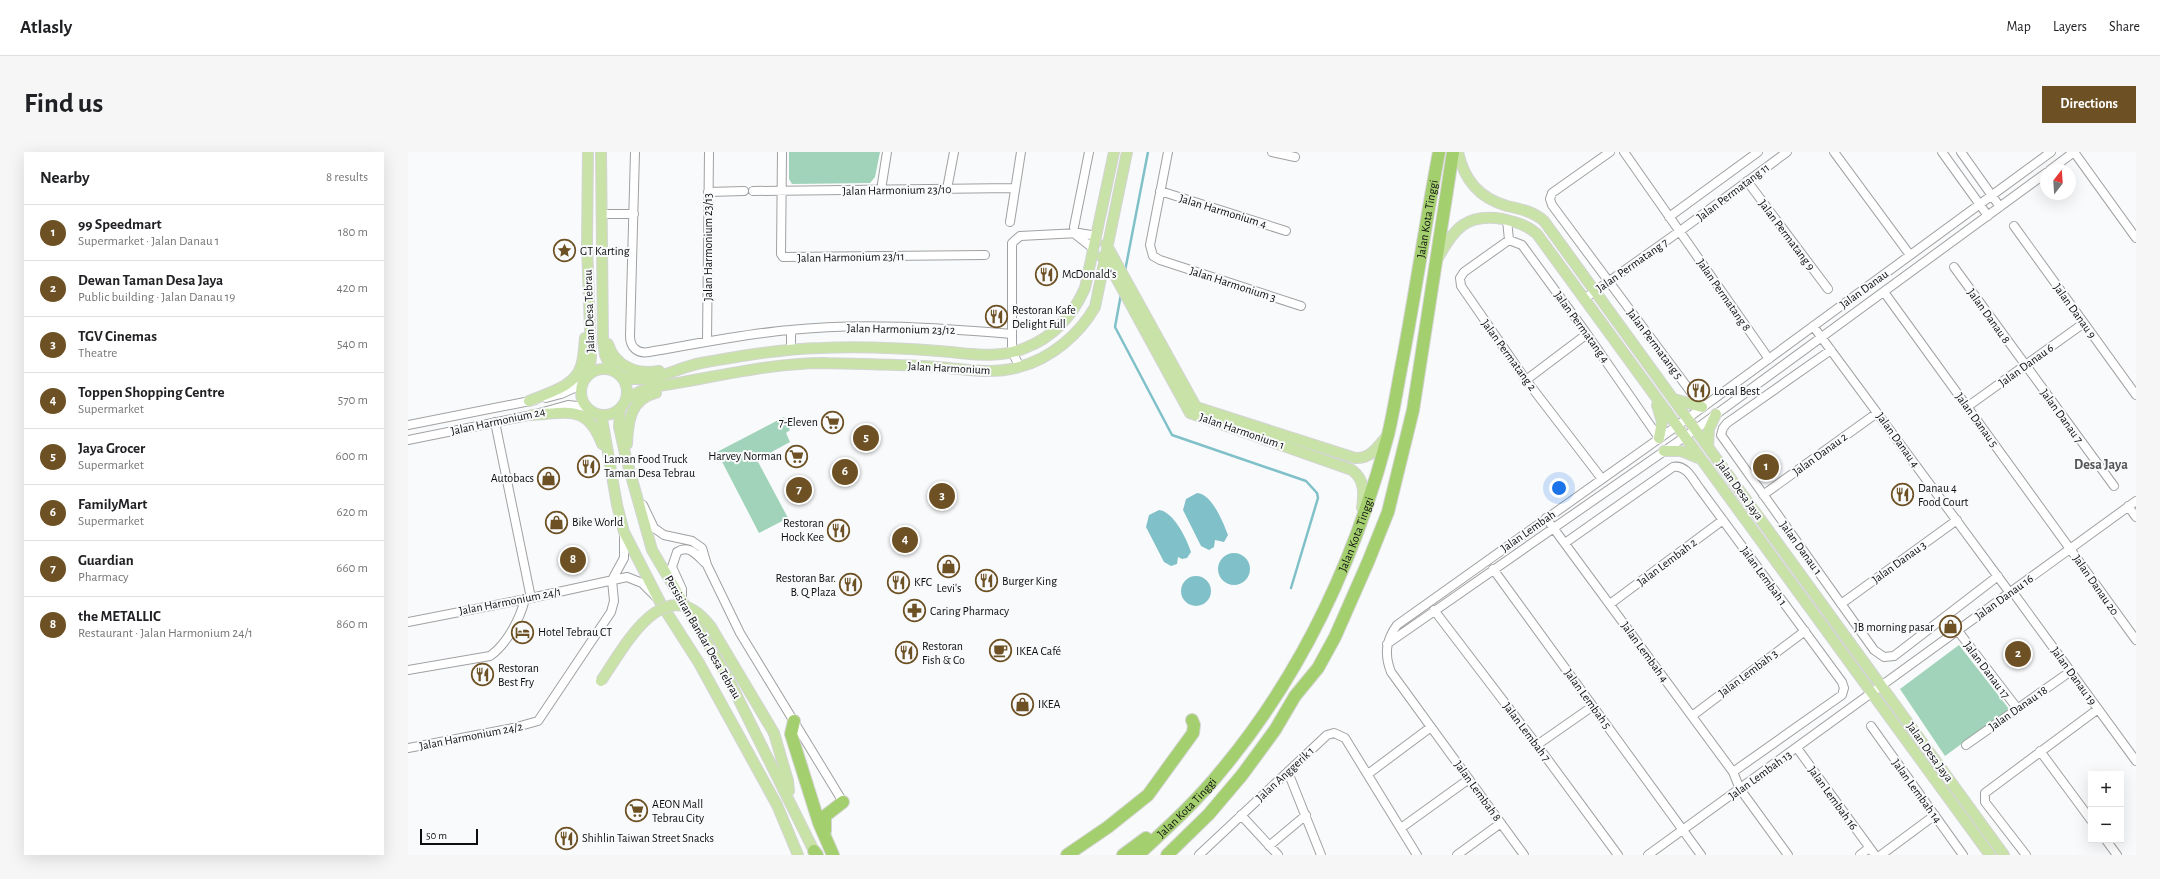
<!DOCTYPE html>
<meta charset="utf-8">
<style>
body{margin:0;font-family:"Alegreya Sans",sans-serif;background:#f6f6f6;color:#202124}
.controls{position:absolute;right:12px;bottom:12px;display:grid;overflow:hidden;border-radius:0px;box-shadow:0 4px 16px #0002}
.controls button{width:36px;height:36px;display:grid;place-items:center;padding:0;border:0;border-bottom:1px solid #e0e0e0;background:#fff;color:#202124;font:20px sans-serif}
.compass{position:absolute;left:1632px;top:12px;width:36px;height:36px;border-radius:50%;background:#fff;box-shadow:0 4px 16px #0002;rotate:17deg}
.scale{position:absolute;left:12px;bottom:10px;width:58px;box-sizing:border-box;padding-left:4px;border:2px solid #0e0e0f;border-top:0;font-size:11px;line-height:14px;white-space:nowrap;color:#0e0e0f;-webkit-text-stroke:3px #f9fafb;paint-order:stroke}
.you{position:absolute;left:1151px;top:336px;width:14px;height:14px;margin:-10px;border:3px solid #fff;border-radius:50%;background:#1a73e8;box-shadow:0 0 0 6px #1a73e833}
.badge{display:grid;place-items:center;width:26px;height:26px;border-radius:50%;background:#6d5124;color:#fff;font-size:13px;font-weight:700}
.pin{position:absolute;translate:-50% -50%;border:2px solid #fff;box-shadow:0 1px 4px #0006}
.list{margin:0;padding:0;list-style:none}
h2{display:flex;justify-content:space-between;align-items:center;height:52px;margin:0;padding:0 16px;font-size:17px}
h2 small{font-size:13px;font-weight:400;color:#757577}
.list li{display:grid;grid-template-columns:26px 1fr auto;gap:12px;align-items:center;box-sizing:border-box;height:56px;padding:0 16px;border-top:1px solid #e0e0e0}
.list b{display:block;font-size:15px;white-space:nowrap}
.list p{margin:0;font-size:13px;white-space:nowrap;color:#757577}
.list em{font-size:13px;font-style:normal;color:#757577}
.map{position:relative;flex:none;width:1728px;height:703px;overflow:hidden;border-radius:0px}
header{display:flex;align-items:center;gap:24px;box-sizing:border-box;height:56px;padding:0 20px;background:#fff;border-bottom:1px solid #e0e0e0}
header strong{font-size:19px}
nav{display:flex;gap:22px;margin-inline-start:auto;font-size:14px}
.intro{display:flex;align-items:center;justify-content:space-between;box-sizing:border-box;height:96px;padding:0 24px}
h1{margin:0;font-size:28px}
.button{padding:10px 18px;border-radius:0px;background:#6d5124;color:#fff;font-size:14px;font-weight:700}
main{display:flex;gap:24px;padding:0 24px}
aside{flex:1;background:#fff;border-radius:0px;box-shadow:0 4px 16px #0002}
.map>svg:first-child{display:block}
.green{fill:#a0d3ba}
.water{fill:#80c1c9}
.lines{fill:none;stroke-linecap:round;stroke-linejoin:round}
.stream{stroke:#80c1c9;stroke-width:2.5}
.minor-casing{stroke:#a0a1a2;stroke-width:10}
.major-casing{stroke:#d4d4d4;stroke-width:12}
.highway-casing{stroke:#d4d4d4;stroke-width:14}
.minor{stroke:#fff;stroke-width:8}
.major{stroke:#c8e2a8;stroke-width:10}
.highway{stroke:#a4cf6e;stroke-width:12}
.major-bridge-casing{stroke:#d4d4d4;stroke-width:12;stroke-linecap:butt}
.major-bridge{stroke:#c8e2a8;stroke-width:10}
.labels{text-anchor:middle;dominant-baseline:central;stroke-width:4;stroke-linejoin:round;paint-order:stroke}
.street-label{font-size:12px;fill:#0e0e0f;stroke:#f9fafb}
.poi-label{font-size:12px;fill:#0e0e0f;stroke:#f9fafb;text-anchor:start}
.quarter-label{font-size:14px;font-weight:bold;fill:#555556;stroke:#f9fafb}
</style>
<header>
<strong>Atlasly</strong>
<nav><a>Map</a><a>Layers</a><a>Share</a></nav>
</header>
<div class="intro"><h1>Find us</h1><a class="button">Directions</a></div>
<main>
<aside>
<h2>Nearby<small>8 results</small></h2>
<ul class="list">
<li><span class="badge">1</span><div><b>99 Speedmart</b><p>Supermarket · Jalan Danau 1</p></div><em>180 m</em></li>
<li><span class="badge">2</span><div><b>Dewan Taman Desa Jaya</b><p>Public building · Jalan Danau 19</p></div><em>420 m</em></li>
<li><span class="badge">3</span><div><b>TGV Cinemas</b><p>Theatre</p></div><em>540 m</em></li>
<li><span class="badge">4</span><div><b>Toppen Shopping Centre</b><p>Supermarket</p></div><em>570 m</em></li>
<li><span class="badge">5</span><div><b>Jaya Grocer</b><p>Supermarket</p></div><em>600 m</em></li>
<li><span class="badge">6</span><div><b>FamilyMart</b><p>Supermarket</p></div><em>620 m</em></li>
<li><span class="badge">7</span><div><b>Guardian</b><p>Pharmacy</p></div><em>660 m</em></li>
<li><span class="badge">8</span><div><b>the METALLIC</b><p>Restaurant · Jalan Harmonium 24/1</p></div><em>860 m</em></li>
</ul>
</aside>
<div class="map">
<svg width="1728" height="703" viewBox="0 0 1728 703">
<rect width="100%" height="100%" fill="#f9fafb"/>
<path class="green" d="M381,0H472L467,25L462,31L384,32L381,27Z
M376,265L382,278L378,281L382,290L349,308L380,366L351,381L309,300Z
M1551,493L1601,557L1537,604L1492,537Z"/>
<path class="water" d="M789,341C804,342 815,370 820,383L816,390L807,388L806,395L801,398L793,394L775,358L778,347Z
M751,358C765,359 779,387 783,400L779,406L774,407L770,405L769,412L763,414L756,410L738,375L741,363Z
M810 417a16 16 0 1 1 32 0a16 16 0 1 1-32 0Z
M773 439a15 15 0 1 1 30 0a15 15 0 1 1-30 0Z"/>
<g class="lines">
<path class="stream" d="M717,119L740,0
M713,142L707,175L764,283L898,329L909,341L910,346L883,436"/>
<defs>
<path id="minor" d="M227,0L222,184C222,196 230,202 241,200C288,192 335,182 382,178C456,170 531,176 604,182
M374,0L373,102L375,105L577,103
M760,0L742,93L745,104L752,108L893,154
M864,0L887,5
M1202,0L1144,41L1142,47L1144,53L1294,255
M1216,0L1361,207
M1426,0L1502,103
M1534,0L1580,64
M1553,0L1592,55
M1666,0L1728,86
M1642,18L1666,0
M1339,29L1420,137
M539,37L546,0
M473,38L479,0
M345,39L606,36
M752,39L878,79
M300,40L336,39
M194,62H226
M1261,65L1350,0
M1099,68L1101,88L1114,93L1179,182L1251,286
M602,70L613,0
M1606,74L1728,243
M666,75L681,0
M667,82L686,97
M1101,88L1056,120L1052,126L1053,134L1118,228L1194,327
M1546,115L1706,334
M1476,140L1728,488
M1176,147L1272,79L1379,0
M1405,174L1602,441
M383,178V198
M299,190L301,0
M1423,198L1319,271L1315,276L1313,283L1466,498L1476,505L1486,504L1590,424
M612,215L604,200V91L612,84L671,81L689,84
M1118,228L1179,182
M138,246L153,242L175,232
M1559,255L1676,171
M87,270L123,446
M0,273L127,248
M0,288L124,263L160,253L179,255
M1355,343L1469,261
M235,353L246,376L256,383L284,389L294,396L299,413L332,481L435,650
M1720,354L1728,365
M1138,366L1325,620L1332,637L1380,703
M1157,391L1265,315C1278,312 1285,328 1292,337L1434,530L1436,536L1434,543L1325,620
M1085,417L1293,703
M204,428L216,406V382
M1604,439L1728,609
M274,448V437L264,415L269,400C281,392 289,403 297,411
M1202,452L1315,368
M1433,452L1549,368
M1026,458L1129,593L1210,703
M0,470L123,446L219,425L234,431L248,445
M1550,479L1609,556
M979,492L1288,277L1638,21
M0,518L82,504C99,492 112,467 117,447
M1284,564L1397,479
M1463,574L1555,703
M1129,593L1185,554
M1558,593L1663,519
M0,596L105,576L130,569L203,460L206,449L204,428
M1389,596L1467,703
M1632,599L1683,668
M880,620L913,703
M960,622L1023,575
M833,663L870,703
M993,676L1061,627
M1698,688L1709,703
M861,694L898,663
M791,703L919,583L926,581L937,586L1009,703
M1049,703L1093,671
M1116,703L983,520C976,502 978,488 989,473L1280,266L1643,0
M1240,703L1728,349
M1452,703L1461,696
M1473,703L1527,663
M1618,703L1577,650V641L1690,557"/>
<path id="major" d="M180,0L179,93L183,205L181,222
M193,0L195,189L197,203L204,218
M1050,0C1056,28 1071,46 1099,54C1113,57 1126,60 1136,69L1596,703
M698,92L788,255L947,306C963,307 969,295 979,284
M694,105L705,120L782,261L944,318C957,328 956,341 954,356
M1030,106C1046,76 1059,61 1095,67C1108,70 1119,73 1129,82L1582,703
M200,192C207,215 230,223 251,219
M173 240a23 23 0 1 1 46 0a23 23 0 1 1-46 0Z
M214,225C246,233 263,217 293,211C332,204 373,197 413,196C452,194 492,196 531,199C560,201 589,208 617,196C646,185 665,163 677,136L706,0
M218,247L231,240L245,235C300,227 359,211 415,211C453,212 492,212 530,215C557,217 584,223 611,215C642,207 671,183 687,155L719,0
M1266,247L1294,255
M121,249C139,241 167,235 173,214C176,205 176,195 177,186
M1249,253L1254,270L1251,286
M212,257L211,275L218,306L244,398L320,526L408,703
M124,263C160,261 179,252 194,292
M192,263L195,272L209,353L216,380L252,450L291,511L369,653L390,703
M219,292C220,270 222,247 248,241
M1300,294L1301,277L1308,262
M1256,299H1273L1290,306
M366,581L380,629L381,639"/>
<g id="highway">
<path d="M386,569L383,582L411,671L425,703"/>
<path d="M417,679V664L435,650"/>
<path d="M406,699L409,703"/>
<path d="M659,703L700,675L740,643L785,581L786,573L784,568"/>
<path d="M715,703L738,686"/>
<path id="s1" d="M730,703C759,676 788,650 813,619C894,522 948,405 980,283C986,258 990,231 995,206C1008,137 1018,68 1031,0"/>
<path d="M759,703L801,662L834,623L867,578L887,544L910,516L927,485L960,410L980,360L1005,258L1045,0"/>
</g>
</defs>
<use href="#minor" class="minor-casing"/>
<use href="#major" class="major-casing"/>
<use href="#highway" class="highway-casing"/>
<use href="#minor" class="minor"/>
<use href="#major" class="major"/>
<use href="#highway" class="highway"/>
<defs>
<path id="major-bridge" d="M193,529C217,494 257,415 303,475L366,581"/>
</defs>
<use href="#major-bridge" class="major-bridge-casing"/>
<use href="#major-bridge" class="major-bridge"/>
</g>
<defs>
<symbol id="sight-ring" viewBox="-11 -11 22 22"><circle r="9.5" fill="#f9fafb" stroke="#6d5124" stroke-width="1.5"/><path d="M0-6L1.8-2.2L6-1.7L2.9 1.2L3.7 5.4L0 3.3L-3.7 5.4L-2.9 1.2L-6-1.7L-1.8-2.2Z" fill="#6d5124"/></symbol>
<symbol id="restaurant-ring" viewBox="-11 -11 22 22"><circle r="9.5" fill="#f9fafb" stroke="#6d5124" stroke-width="1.5"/><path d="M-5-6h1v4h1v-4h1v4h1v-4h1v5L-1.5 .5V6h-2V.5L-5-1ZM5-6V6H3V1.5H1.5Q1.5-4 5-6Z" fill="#6d5124"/></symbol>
<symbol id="supermarket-ring" viewBox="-11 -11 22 22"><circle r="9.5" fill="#f9fafb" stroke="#6d5124" stroke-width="1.5"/><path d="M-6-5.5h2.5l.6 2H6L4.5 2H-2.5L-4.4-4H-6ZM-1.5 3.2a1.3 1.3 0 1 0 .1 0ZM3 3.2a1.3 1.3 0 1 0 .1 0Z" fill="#6d5124"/></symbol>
<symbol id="shop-ring" viewBox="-11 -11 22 22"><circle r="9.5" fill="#f9fafb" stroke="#6d5124" stroke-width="1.5"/><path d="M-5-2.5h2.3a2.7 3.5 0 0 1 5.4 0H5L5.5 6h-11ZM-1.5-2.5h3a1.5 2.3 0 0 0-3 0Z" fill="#6d5124"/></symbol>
<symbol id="pharmacy-ring" viewBox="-11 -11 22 22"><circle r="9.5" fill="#f9fafb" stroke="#6d5124" stroke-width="1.5"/><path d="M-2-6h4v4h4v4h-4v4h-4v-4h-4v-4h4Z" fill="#6d5124"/></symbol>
<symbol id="hotel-ring" viewBox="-11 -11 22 22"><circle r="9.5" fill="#f9fafb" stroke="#6d5124" stroke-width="1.5"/><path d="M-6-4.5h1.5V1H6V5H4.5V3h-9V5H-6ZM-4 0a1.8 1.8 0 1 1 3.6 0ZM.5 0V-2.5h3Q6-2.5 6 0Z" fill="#6d5124"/></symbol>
<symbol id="cafe-ring" viewBox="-11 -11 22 22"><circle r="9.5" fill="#f9fafb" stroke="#6d5124" stroke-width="1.5"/><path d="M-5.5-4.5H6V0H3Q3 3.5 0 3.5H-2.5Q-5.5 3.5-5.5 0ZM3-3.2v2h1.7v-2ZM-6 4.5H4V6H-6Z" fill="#6d5124"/></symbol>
</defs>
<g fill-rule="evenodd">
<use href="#sight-ring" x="144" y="86" width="25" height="25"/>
<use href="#restaurant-ring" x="626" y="110" width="25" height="25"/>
<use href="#restaurant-ring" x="576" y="152" width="25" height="25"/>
<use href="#restaurant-ring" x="1278" y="226" width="25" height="25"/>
<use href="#supermarket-ring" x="412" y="258" width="25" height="25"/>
<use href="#supermarket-ring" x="376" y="292" width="25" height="25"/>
<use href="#restaurant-ring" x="168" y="302" width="25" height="25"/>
<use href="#shop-ring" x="128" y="314" width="25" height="25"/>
<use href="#restaurant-ring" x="1482" y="330" width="25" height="25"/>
<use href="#shop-ring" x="136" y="358" width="25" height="25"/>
<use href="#restaurant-ring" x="418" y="366" width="25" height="25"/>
<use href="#shop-ring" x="528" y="402" width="25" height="25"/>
<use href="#restaurant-ring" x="566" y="416" width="25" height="25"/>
<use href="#restaurant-ring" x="478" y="418" width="25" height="25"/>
<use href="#restaurant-ring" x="430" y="420" width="25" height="25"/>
<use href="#pharmacy-ring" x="494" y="446" width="25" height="25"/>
<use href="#shop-ring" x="1530" y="462" width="25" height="25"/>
<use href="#hotel-ring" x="102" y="468" width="25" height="25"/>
<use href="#cafe-ring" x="580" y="486" width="25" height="25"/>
<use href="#restaurant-ring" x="486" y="488" width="25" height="25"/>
<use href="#restaurant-ring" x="62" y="510" width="25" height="25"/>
<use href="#shop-ring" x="602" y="540" width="25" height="25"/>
<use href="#supermarket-ring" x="216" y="646" width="25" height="25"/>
<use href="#restaurant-ring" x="146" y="674" width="25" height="25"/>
</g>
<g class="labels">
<g class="street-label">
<text transform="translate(489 38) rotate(-1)">Jalan Harmonium 23/10</text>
<text transform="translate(1325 40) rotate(-37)">Jalan Permatang 11</text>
<text transform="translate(815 59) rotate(17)">Jalan Harmonium 4</text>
<text stroke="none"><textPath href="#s1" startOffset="716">Jalan Kota Tinggi</textPath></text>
<text transform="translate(1379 83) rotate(53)">Jalan Permatang 9</text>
<text transform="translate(300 95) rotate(-90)">Jalan Harmonium 23/13</text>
<text transform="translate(443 105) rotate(-1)">Jalan Harmonium 23/11</text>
<text transform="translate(1224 113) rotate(-35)">Jalan Permatang 7</text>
<text transform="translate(825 132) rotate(18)">Jalan Harmonium 3</text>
<text transform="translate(1456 137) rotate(-36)">Jalan Danau</text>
<text transform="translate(1316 143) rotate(55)">Jalan Permatang 8</text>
<text transform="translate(181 159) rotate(-92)">Jalan Desa Tebrau</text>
<text transform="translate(1667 159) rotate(54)">Jalan Danau 9</text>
<text transform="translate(1581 164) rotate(54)">Jalan Danau 8</text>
<text transform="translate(1174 175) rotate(54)">Jalan Permatang 4</text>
<text transform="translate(493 177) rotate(1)">Jalan Harmonium 23/12</text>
<text transform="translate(1247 192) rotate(53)">Jalan Permatang 5</text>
<text transform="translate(1101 203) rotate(54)">Jalan Permatang 2</text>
<text transform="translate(1618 213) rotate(-36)">Jalan Danau 6</text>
<text transform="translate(541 216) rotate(3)">Jalan Harmonium</text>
<text transform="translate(1654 264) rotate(54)">Jalan Danau 7</text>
<text transform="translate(1569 268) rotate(54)">Jalan Danau 5</text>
<text transform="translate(90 269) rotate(-12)">Jalan Harmonium 24</text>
<text transform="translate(834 279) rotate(19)">Jalan Harmonium 1</text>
<text transform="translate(1490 288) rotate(54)">Jalan Danau 4</text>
<text transform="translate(1412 302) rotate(-36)">Jalan Danau 2</text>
<text transform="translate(1332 338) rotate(54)">Jalan Desa Jaya</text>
<text transform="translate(1120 379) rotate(-35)">Jalan Lembah</text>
<text stroke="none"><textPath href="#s1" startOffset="392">Jalan Kota Tinggi</textPath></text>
<text transform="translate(1393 396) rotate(54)">Jalan Danau 1</text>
<text transform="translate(1259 410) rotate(-37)">Jalan Lembah 2</text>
<text transform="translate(1491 410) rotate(-36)">Jalan Danau 3</text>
<text transform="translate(1356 424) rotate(54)">Jalan Lembah 1</text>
<text transform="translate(1688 433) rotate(55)">Jalan Danau 20</text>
<text transform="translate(1596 445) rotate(-36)">Jalan Danau 16</text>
<text transform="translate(102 449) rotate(-11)">Jalan Harmonium 24/1</text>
<text transform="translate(295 485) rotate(60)">Persisiran Bandar Desa Tebrau</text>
<text transform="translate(1237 500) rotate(54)">Jalan Lembah 4</text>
<text transform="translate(1579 518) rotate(53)">Jalan Danau 17</text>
<text transform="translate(1340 521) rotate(-37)">Jalan Lembah 3</text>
<text transform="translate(1666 524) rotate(54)">Jalan Danau 19</text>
<text transform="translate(1180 547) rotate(54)">Jalan Lembah 5</text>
<text transform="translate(1610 556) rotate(-35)">Jalan Danau 18</text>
<text transform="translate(1119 580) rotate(53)">Jalan Lembah 7</text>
<text transform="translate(63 584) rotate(-11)">Jalan Harmonium 24/2</text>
<text transform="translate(1522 600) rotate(54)">Jalan Desa Jaya</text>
<text transform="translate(877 622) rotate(-43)">Jalan Anggerik 1</text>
<text transform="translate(1352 623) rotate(-36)">Jalan Lembah 13</text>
<text transform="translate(1070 639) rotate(54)">Jalan Lembah 8</text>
<text transform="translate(1509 639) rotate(54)">Jalan Lembah 14</text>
<text transform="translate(1425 646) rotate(54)">Jalan Lembah 16</text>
<text stroke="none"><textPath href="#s1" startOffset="68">Jalan Kota Tinggi</textPath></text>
</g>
<g class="poi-label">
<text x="172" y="99">GT Karting</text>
<text x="654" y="122">McDonald's</text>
<text x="604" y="158">Restoran Kafe<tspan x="604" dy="14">Delight Full</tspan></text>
<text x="1306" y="239">Local Best</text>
<text x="410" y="270" text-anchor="end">7-Eleven</text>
<text x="374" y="304" text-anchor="end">Harvey Norman</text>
<text x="196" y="307">Laman Food Truck<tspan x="196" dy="14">Taman Desa Tebrau</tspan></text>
<text x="126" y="326" text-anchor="end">Autobacs</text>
<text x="1510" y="336">Danau 4<tspan x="1510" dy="14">Food Court</tspan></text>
<text x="164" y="370">Bike World</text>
<text x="416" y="371" text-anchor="end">Restoran<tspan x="416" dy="14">Hock Kee</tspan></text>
<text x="428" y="426" text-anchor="end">Restoran Bar.<tspan x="428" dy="14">B. Q Plaza</tspan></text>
<text x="594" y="429">Burger King</text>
<text x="506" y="430">KFC</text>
<text x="541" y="436" text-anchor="middle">Levi's</text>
<text x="522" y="459">Caring Pharmacy</text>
<text x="1526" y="475" text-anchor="end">JB morning pasar</text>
<text x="130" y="480">Hotel Tebrau CT</text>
<text x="514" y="494">Restoran<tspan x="514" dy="14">Fish &amp; Co</tspan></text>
<text x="608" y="499">IKEA Café</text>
<text x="90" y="516">Restoran<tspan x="90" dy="14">Best Fry</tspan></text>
<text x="630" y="552">IKEA</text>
<text x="244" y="652">AEON Mall<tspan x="244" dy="14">Tebrau City</tspan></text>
<text x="174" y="686">Shihlin Taiwan Street Snacks</text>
</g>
<g class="quarter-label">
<text x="1693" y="313">Desa Jaya</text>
</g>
</g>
</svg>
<div class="controls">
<button>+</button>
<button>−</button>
</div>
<svg class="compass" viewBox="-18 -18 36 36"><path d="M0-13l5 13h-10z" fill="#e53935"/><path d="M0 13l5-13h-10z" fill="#757577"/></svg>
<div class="scale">50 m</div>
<div class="you"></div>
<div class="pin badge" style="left:1358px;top:315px">1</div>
<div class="pin badge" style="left:1610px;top:502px">2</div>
<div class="pin badge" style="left:534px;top:344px">3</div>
<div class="pin badge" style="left:497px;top:388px">4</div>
<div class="pin badge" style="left:458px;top:286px">5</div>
<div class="pin badge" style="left:437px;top:320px">6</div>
<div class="pin badge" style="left:391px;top:338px">7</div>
<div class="pin badge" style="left:165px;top:408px">8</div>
</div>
</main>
